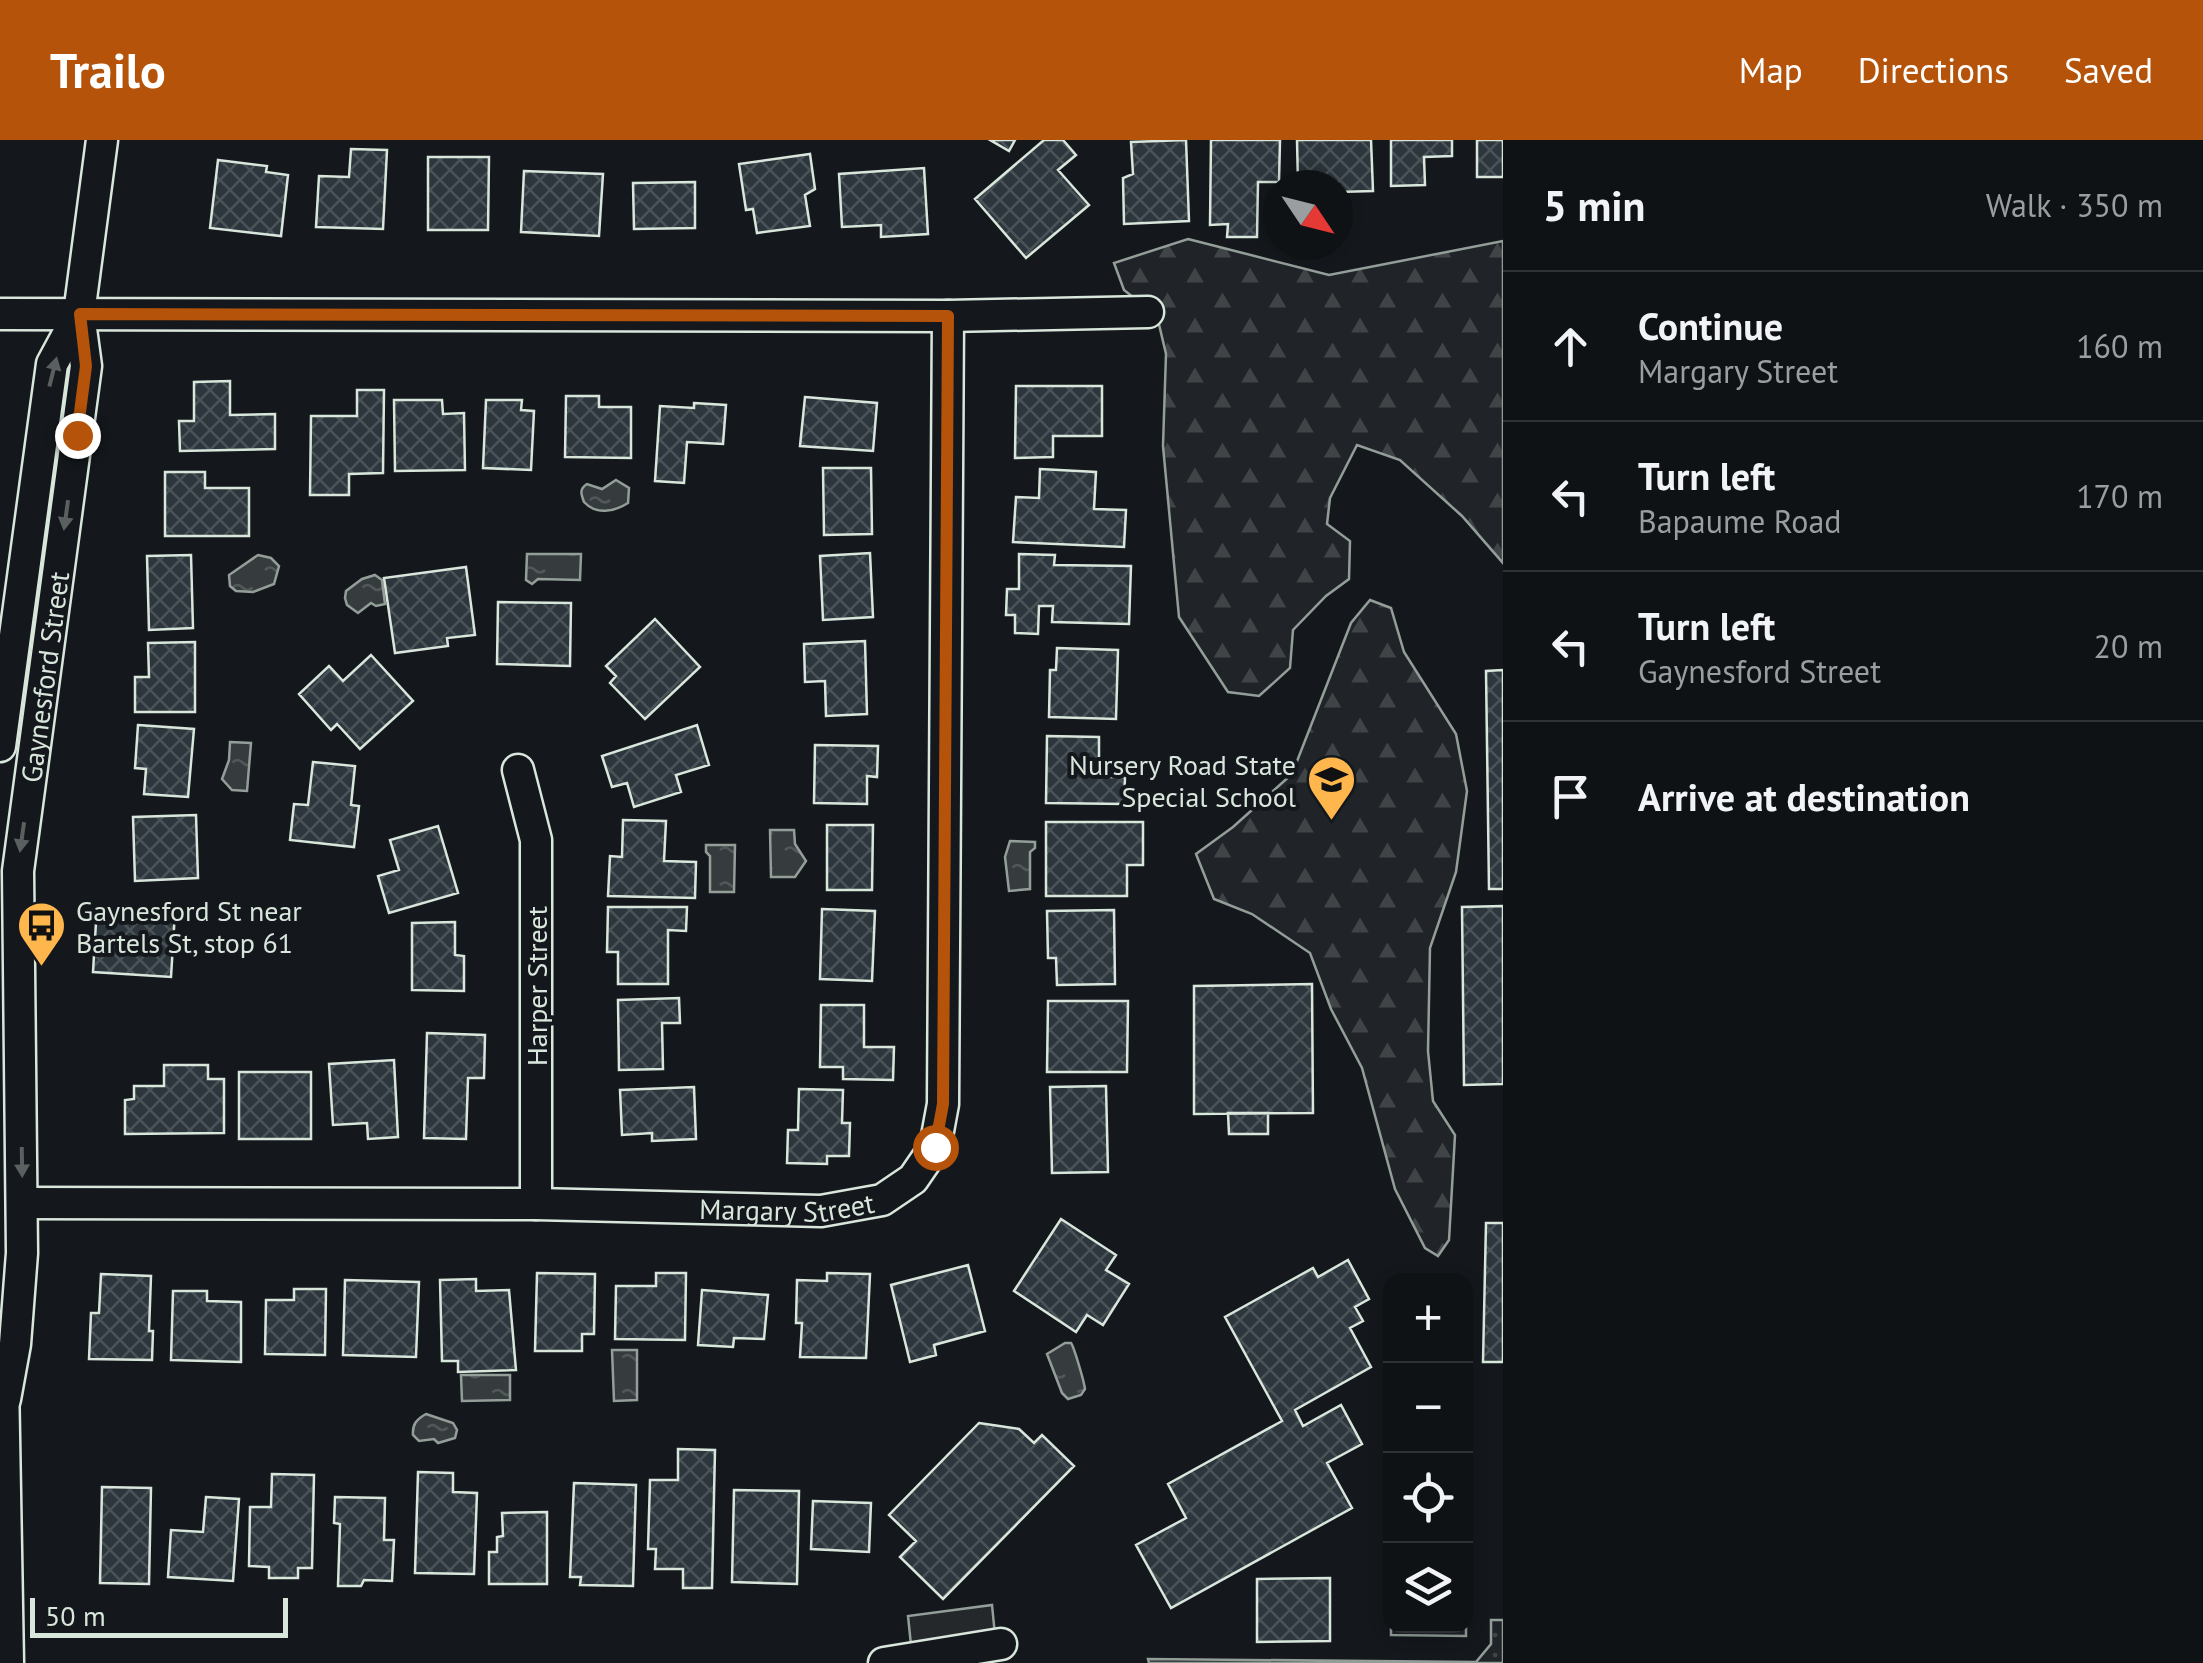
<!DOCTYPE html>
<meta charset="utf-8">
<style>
body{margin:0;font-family:"PT Sans",sans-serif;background:#1d2022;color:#f1f3f6}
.controls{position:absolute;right:30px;bottom:30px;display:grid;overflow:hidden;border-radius:20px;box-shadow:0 5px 15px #0003}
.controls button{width:90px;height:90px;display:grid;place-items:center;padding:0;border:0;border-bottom:2px solid #2f3234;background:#0f1215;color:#f1f3f6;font:50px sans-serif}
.compass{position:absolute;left:1263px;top:30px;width:90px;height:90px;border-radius:50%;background:#0f1215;box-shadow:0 5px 15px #0003;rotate:125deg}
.scale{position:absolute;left:30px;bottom:25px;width:258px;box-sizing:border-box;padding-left:10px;border:5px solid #d8e6dc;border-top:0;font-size:28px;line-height:35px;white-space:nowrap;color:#d8e6dc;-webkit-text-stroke:8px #14181c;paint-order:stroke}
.stop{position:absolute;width:30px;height:30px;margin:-22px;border:8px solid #b45309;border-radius:50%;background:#fff}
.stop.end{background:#b45309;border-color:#fff;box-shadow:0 2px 10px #0008}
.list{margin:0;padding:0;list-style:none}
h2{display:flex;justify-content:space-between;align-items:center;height:130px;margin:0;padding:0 40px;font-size:42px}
h2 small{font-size:32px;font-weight:400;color:#9b9ea0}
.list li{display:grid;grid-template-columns:65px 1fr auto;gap:30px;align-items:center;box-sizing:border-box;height:150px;padding:0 40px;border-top:2px solid #2f3234}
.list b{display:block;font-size:38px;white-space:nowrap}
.list p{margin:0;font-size:32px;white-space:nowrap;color:#9b9ea0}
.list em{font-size:32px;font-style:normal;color:#9b9ea0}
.icon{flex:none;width:55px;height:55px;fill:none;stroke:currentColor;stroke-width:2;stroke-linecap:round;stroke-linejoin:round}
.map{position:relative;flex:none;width:1503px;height:1523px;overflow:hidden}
header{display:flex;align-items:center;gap:60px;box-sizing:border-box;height:140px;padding:0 50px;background:#b45309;color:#fff}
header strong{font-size:48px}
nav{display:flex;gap:55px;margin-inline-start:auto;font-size:35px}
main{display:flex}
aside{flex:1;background:#0f1215}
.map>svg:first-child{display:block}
.grass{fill:url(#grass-dots);stroke:#939e99;stroke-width:2.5}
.forest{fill:url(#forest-firs);stroke:#939e99;stroke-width:2.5}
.park{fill:#202428;stroke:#939e99;stroke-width:2.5}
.parking{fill:#24282b;stroke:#939e99;stroke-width:2.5}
.water{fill:url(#water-ripples);stroke:#939e99;stroke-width:2.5}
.building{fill:url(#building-cross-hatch);stroke:#d8e6dc;stroke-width:2.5}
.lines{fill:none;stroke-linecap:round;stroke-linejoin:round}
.minor-casing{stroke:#d8e6dc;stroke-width:35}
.minor{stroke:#14181c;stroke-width:30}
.oneway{fill:#59605f}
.route{stroke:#b45309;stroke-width:12}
.labels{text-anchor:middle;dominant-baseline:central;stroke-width:8;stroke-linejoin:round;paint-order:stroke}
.street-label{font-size:28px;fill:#d8e6dc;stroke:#14181c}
.poi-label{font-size:28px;fill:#d8e6dc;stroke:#14181c;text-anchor:end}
</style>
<header>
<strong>Trailo</strong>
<nav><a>Map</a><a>Directions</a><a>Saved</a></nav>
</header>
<main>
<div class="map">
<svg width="1503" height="1523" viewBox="0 0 1503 1523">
<defs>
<pattern id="grass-dots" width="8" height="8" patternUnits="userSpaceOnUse" patternTransform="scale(2.5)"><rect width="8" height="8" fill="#202428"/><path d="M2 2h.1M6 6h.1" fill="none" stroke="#404447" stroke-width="1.8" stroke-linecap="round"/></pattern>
<pattern id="forest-firs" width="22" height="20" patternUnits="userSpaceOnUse" patternTransform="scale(2.5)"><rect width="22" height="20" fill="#202428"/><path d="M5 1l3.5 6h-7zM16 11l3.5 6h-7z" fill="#404447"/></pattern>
<pattern id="water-ripples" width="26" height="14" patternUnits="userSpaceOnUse" patternTransform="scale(2.5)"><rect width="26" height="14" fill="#363b3e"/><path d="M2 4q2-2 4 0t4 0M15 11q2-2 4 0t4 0" fill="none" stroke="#525759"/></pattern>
<pattern id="building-cross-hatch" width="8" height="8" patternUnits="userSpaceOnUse" patternTransform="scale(2.5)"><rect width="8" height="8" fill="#2c363c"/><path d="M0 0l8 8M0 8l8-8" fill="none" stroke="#4a5358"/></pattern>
</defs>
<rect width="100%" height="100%" fill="#14181c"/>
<path class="grass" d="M1491,1480H1503V1523H1149L1148,1519L1476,1522L1491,1504Z"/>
<path class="forest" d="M1188,99L1329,135L1503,101V423L1462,376L1400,320L1357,305L1330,358L1327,384L1350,401L1349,439L1326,456L1293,490L1290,528L1259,556L1228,552L1179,477L1163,306L1166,214L1157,176L1124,150L1114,123Z
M1370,460L1391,468L1404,512L1456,594L1467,651L1456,732L1430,808L1428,911L1433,961L1455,995L1449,1100L1438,1116L1425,1108L1395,1049L1362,928L1331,869L1310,813L1252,774L1214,759L1196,714L1233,687L1292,634L1351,483Z"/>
<path class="park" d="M1466,1422V1496L1391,1495V1486H1466Z"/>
<path class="parking" d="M992,1465L995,1495L911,1505L908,1476Z"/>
<path class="water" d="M616,340L629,348L628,363C614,372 596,375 584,362C581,354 579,349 587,344L602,349Z
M527,414H581L580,440L538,439L532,444L526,440Z
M258,415L271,418L279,426L274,444L253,452L236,451L230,446L229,435Z
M375,435L382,440L385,464L376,466L371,463L358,473L347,465L345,458L346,451L362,439Z
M230,602L251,603L247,651L232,650L222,639L229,620Z
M770,690H794L795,704L806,721L795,737H771Z
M1010,701L1035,702V708L1030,712V749L1009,751L1005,717Z
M706,705H735L734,752H710V716L706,712Z
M1065,1203H1071C1074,1207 1084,1241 1085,1249L1081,1255L1068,1259L1062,1253L1047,1214Z
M612,1210H637V1260L614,1261Z
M461,1235H510V1260L462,1261Z
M426,1274L453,1283L457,1290L455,1298L438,1303L434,1299L419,1301L413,1295C412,1284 417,1279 426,1274Z"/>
<path class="building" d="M990,0H1015L1009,11Z
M1044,0H1063L1076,15L1058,30L1089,65L1026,118L975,59Z
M1186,0L1189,81L1124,84L1123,38L1133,34L1131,2Z
M1211,0H1280L1279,42H1258L1257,97H1227L1228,84L1210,85Z
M1297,0H1371L1373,51L1338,52V45H1298Z
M1391,0H1452V16L1424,17L1425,45L1391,46Z
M1477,0H1503V37H1477Z
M351,9L387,10L383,89L316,87L319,36L349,37Z
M810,14L815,49L805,55L810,86L757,93L753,69L746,70L739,24Z
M428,17H489L488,90H428Z
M218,20L267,26L266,32L288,35L281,96L210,88Z
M924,28L928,94L881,97V85L842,87L839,34Z
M524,31L603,34L599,96L521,92Z
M695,42V88L634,89L633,43Z
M230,241V275L275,274V309L180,311L179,281H194V242Z
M1016,246H1102V296H1053V317L1015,318Z
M357,250H384L383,333L349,334V355H310L311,276H357Z
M566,256H599V267H631V318L565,317Z
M805,257L877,263L873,311L800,306Z
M394,260H442L443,274L464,273L465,330L395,331Z
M486,260H522L521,270L534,271L531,330L483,328Z
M694,263L726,265L723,304L687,302L684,343L655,341L660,266L694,268Z
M823,328H871L872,394L824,395Z
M1040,329L1096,332L1094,369L1126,370L1124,407L1013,402L1016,357L1039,358Z
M165,332H205V348H249V396H165Z
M870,413L873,477L823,480L820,416Z
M1019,414L1055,415L1054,425L1131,426L1129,484L1052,482L1053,466H1039L1038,494L1015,493V475H1006L1007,449H1019Z
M191,415L193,488L149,490L147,416Z
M466,427L475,495L447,498L448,506L395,513L384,438Z
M498,462L571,463L570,526L497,524Z
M655,479L700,527L645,579L610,543L616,536L606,526Z
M865,501L867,574L826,576L825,541L805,542L804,504Z
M195,502V572H135V537H149L148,503Z
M1057,508L1118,510L1116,579L1049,577L1050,530H1056Z
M371,515L413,561L360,609L337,584L331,590L299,554L329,526L343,541Z
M1503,530V749H1489L1486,531Z
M138,585L194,589L188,657L144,654L146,629L135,628Z
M697,585L709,625L676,635L681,652L634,667L627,643L612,647L602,616Z
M1047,596L1099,597V637H1125L1124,664L1046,663Z
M815,605L878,606L877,637L867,636V664L814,663Z
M313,622L355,626L351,665L359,666L354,707L290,700L294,664L308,665Z
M196,675L198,738L135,741L133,677Z
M623,680L666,681L664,721L696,722L695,758L608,756L610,716L622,717Z
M1046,682H1143V725H1127V756H1046Z
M827,685H873L872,750H827Z
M438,686L458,753L389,773L378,736L399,730L390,700Z
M97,766L175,772L171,837L93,832Z
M1503,766V944L1464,945L1462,767Z
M608,767H687L686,791L668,790V844H618V812H607Z
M822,769L875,771L872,841L820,839Z
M1114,770L1115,844L1057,845L1056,818H1048L1047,771Z
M455,782V815L464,816V851L412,850V783Z
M1312,844L1313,973L1194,974V846Z
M679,858L680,883H662L663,929L619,930L618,860Z
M1048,861H1128L1127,932H1047Z
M821,865H864V907H894L893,940L843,939V927H820Z
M427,893L485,895L484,938H468L466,999L424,998Z
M394,920L398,997L368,999L367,983L333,985L329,924Z
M164,925H208V939H224V993L125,994V960L134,959V946H164Z
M239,932H311V999H239Z
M1106,946L1108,1032L1052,1033L1050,947Z
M694,947L696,999L652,1001V993L622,995L620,950Z
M799,949L843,950L842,983H850L849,1016H827V1024L787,1023L788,990H798Z
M1228,973H1268V994H1229Z
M1061,1079L1116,1115L1106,1130L1129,1144L1103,1185L1087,1175L1076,1192L1014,1151Z
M1486,1083H1503V1222H1483Z
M1348,1120L1369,1159L1355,1167L1363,1181L1350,1188L1371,1227L1295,1270L1303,1286L1341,1265L1362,1304L1327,1323L1352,1368L1171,1468L1136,1405L1186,1378L1168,1344L1282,1281L1225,1177L1313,1128L1318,1137Z
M968,1125L985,1191L934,1205L936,1215L910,1222L891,1145Z
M537,1133L595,1134L594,1194H582V1211H535Z
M656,1133H686L685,1200L615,1199L616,1146H656Z
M827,1133L870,1134L866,1218L800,1217L802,1183H796L797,1140L827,1141Z
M101,1134L151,1136L149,1191H153L152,1220L89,1219L91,1173H99Z
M476,1139V1151L509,1150L516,1230L458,1232V1221H442L440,1140Z
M345,1140L419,1142L416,1217L343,1215Z
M294,1149H326L325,1215L265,1214L266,1160H294Z
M702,1150L768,1155L764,1199L734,1198L733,1207L698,1205Z
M173,1151H207V1161L241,1162V1222L171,1220Z
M979,1283L1019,1289L1034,1303L1042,1295L1074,1326L943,1459L900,1417L916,1401L889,1375Z
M678,1309L715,1310L712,1448H683V1429H655L656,1409H648L650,1340H678Z
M418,1332L453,1333V1352L477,1353L474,1434L415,1433Z
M272,1334L314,1335L312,1428H298V1438H269V1427L249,1426L250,1367H271Z
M574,1343L636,1345L633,1446L580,1445L581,1437H570Z
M102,1347L151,1348L149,1444L100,1443Z
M734,1350L799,1351L797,1444L732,1442Z
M206,1357L239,1359L233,1441L168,1437L171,1390L203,1392Z
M335,1357L385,1358L384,1400H394L392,1441L364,1440L361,1446H338L340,1384L334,1383Z
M813,1361L871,1363L869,1412L811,1409Z
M547,1372V1444H489V1412H497V1397L503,1396L502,1373Z
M1330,1438V1501L1257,1502V1439Z"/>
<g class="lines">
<defs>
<g id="minor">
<path d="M0,174L948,176L1148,172"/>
<path d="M0,606L52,224L79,174"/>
<path d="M518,630L536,700V1064"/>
<path id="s1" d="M22,1063L536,1064L821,1071L882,1060L913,1039L935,1007L943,964L948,176"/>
<path d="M3,1239L8,1523"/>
<path id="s2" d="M5,1259L15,1204L22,1113L18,731L86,226L79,174L102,0"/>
<path d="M884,1523L1001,1504"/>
</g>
</defs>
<use href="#minor" class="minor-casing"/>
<use href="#minor" class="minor"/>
</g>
<defs><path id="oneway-solid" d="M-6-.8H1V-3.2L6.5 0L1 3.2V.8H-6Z" transform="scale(2.5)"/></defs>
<g class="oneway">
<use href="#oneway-solid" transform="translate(53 232) rotate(-76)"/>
<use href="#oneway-solid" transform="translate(66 375) rotate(98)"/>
<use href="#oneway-solid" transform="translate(22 697) rotate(98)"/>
<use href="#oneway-solid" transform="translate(22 1022) rotate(89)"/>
</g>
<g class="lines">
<path class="route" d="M77,295L86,226L80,174L948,176L943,964L935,1007"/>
</g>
<defs>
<symbol id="school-pin" viewBox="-11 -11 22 30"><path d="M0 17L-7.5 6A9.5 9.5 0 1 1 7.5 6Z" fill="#ffb74d" stroke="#14181c"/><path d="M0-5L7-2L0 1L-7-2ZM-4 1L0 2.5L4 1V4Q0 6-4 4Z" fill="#111"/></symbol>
<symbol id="bus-pin" viewBox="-11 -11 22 30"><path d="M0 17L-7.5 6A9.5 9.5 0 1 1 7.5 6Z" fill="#ffb74d" stroke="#14181c"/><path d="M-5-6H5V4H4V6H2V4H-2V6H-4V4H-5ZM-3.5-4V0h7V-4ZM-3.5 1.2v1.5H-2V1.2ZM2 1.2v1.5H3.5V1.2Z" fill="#111"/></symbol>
</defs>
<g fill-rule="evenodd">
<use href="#school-pin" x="1304" y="612" width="55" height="75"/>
<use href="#bus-pin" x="14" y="758" width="55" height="75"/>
</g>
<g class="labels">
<g class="street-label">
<text stroke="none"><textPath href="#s2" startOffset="725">Gaynesford Street</textPath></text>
<text transform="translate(536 846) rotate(-90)">Harper Street</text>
<text stroke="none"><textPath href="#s1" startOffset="765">Margary Street</textPath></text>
</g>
<g class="poi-label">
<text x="1296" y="624">Nursery Road State<tspan x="1296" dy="32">Special School</tspan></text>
<text x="76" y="770" text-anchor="start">Gaynesford St near<tspan x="76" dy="32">Bartels St, stop 61</tspan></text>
</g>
</g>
</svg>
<div class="controls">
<button>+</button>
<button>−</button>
<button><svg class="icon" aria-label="locate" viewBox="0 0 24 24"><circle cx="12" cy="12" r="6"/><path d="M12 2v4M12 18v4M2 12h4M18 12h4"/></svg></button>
<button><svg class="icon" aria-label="layers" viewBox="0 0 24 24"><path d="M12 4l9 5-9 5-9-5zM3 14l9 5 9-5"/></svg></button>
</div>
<svg class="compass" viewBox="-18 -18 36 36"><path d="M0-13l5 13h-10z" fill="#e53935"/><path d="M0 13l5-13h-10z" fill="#9b9ea0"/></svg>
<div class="scale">50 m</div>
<div class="stop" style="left:935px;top:1007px"></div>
<div class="stop end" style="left:77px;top:295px"></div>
</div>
<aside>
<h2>5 min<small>Walk · 350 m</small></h2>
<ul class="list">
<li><svg class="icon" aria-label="ahead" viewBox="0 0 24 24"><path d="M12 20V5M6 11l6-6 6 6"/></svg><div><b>Continue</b><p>Margary Street</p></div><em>160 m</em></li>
<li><svg class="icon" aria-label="left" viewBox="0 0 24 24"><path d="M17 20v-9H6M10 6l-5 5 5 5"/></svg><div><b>Turn left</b><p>Bapaume Road</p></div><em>170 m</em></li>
<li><svg class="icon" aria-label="left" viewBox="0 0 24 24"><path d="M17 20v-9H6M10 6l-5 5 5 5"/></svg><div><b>Turn left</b><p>Gaynesford Street</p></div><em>20 m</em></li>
<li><svg class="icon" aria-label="arrive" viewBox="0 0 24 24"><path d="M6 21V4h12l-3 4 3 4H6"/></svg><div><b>Arrive at destination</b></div></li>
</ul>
</aside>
</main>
